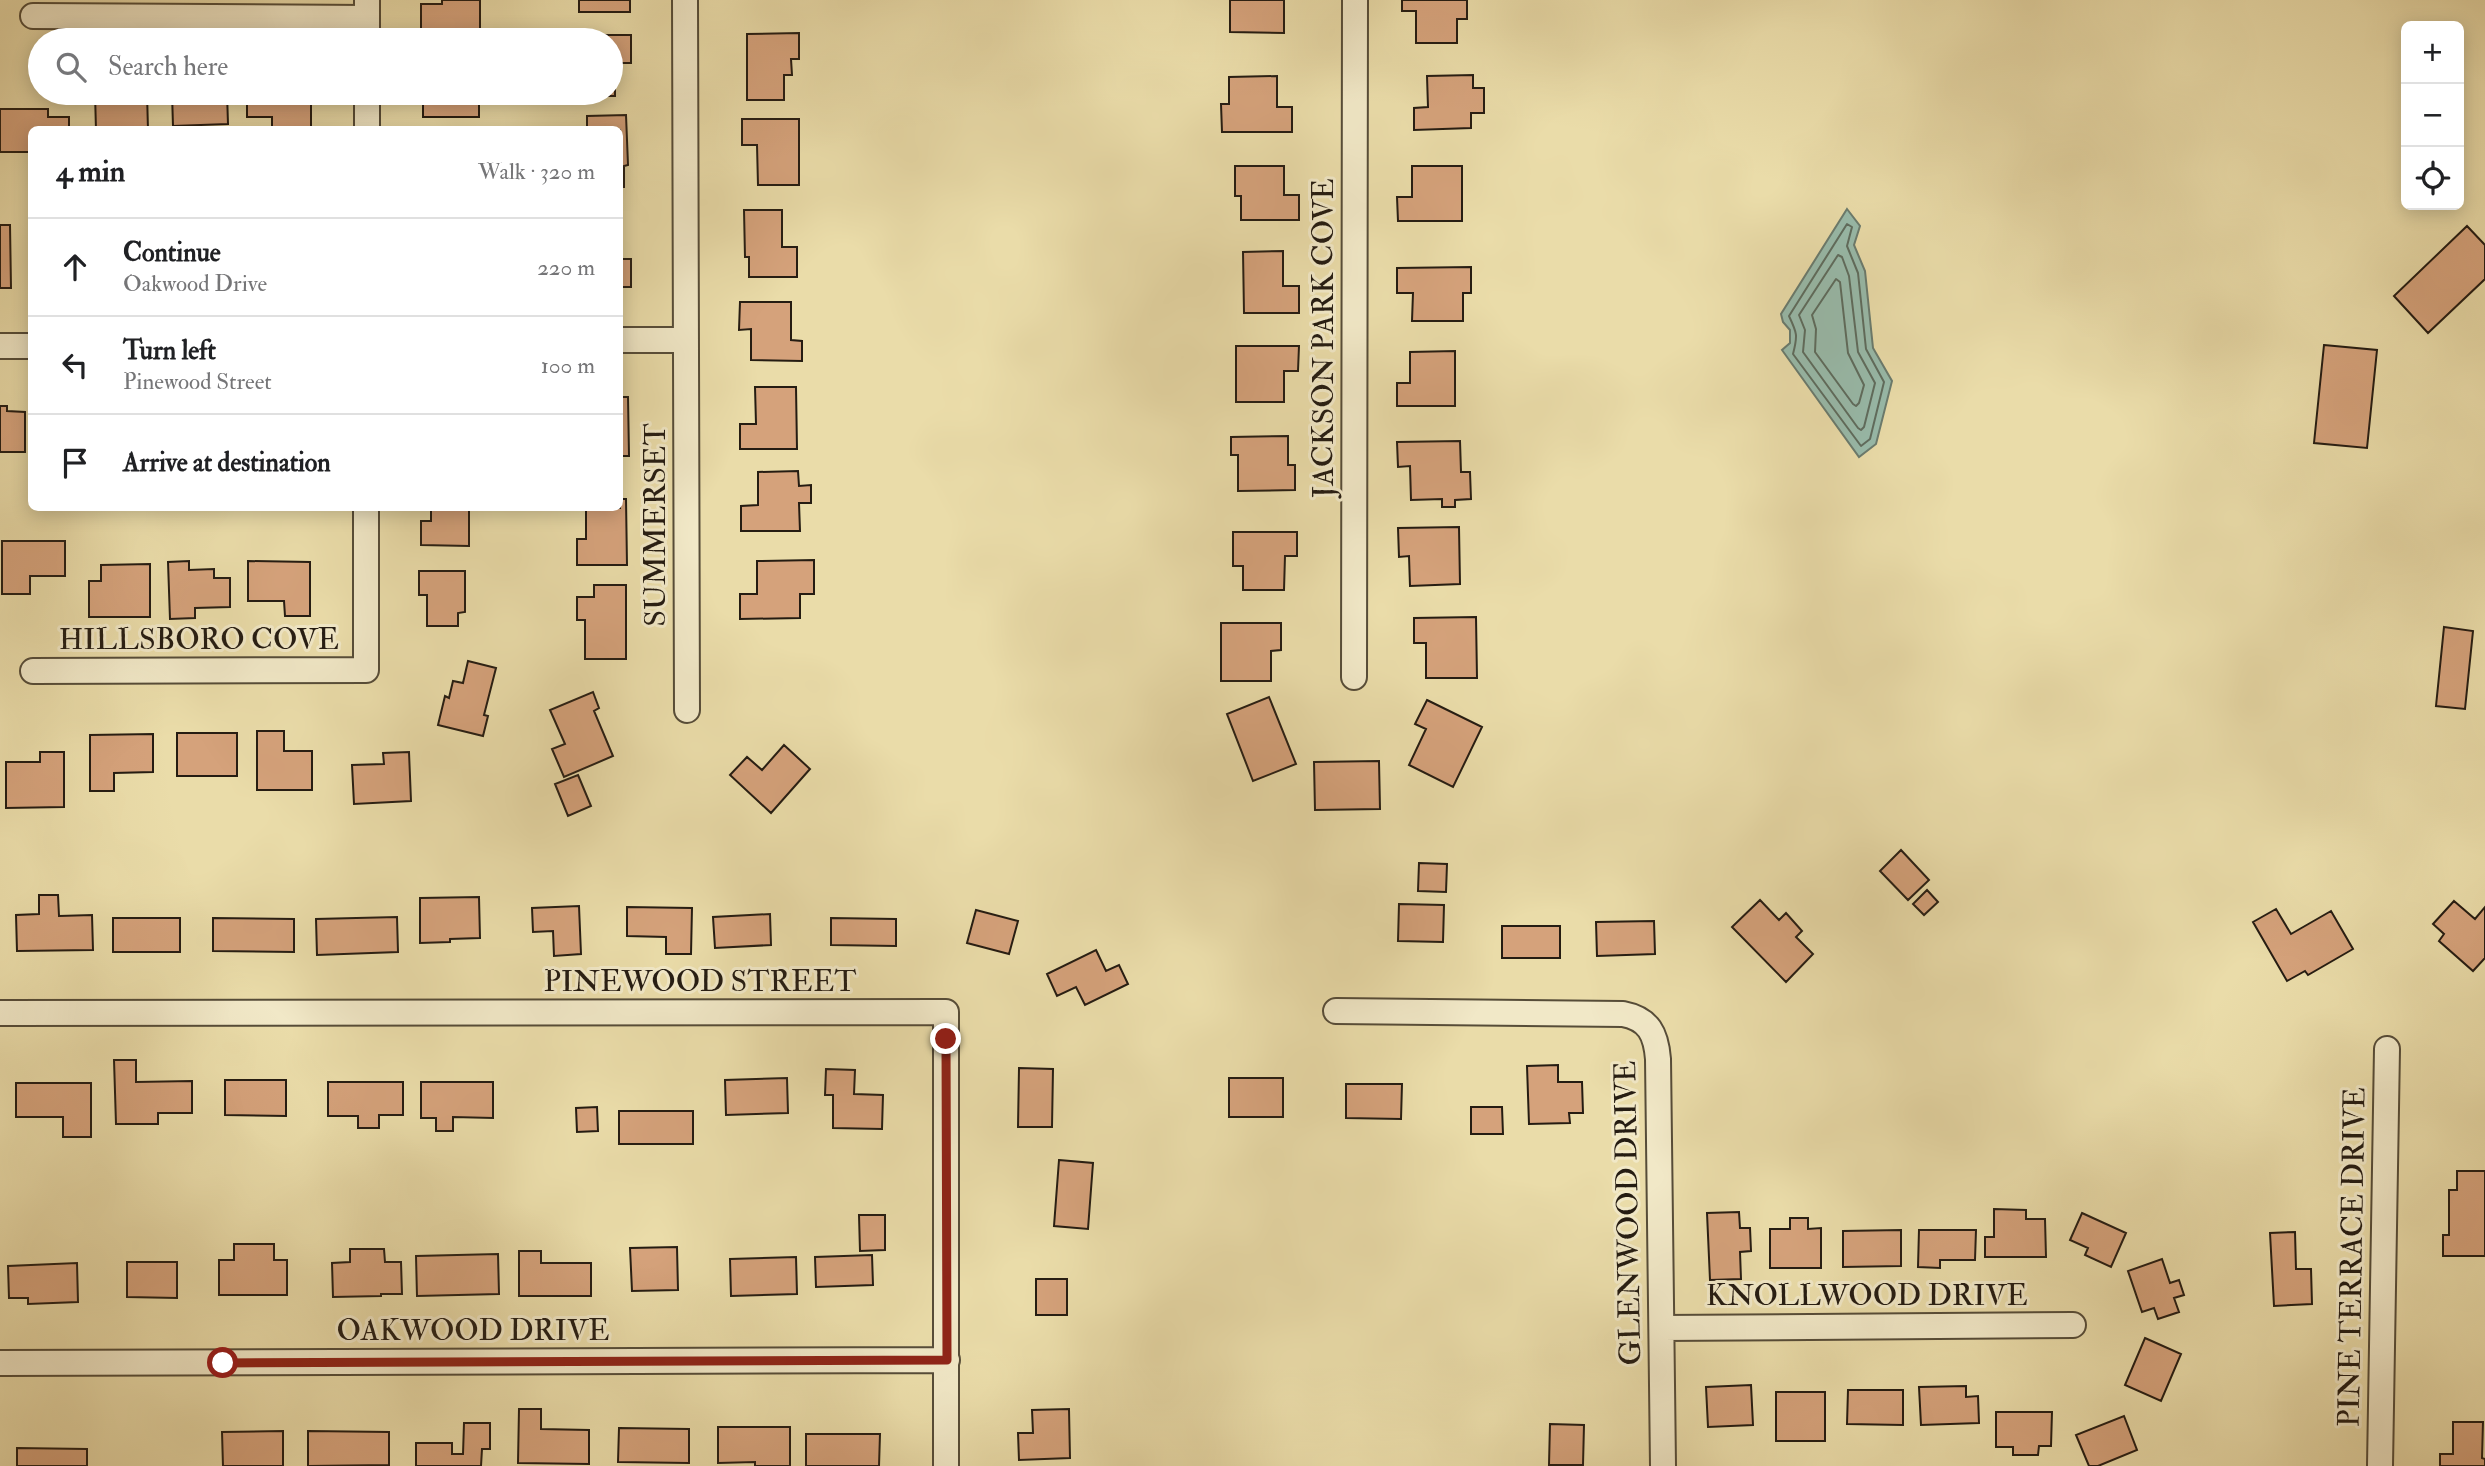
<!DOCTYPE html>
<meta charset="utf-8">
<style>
body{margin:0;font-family:"IM FELL Double Pica",serif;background:#f6f6f6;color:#202124}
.controls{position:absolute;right:21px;top:21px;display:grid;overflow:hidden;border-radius:10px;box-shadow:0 4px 18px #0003}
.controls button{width:63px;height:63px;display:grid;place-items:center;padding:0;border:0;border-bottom:2px solid #e0e0e0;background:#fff;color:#202124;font:35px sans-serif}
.stop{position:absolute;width:21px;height:21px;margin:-16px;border:5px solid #8f2418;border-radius:50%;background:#fff}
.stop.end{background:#8f2418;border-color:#fff;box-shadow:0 2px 7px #0008}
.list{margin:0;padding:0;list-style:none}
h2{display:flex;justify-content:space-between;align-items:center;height:91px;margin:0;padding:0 28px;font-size:30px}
h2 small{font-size:23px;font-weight:400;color:#757577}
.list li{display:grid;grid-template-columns:46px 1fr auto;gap:21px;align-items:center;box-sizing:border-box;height:98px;padding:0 28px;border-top:2px solid #e0e0e0}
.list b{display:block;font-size:26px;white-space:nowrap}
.list p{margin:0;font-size:23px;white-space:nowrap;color:#757577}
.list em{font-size:23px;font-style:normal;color:#757577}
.icon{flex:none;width:38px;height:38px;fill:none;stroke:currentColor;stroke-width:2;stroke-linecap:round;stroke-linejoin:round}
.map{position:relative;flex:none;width:2485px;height:1466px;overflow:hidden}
.search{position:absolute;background:#fff;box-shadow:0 4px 18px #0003;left:28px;top:28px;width:595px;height:77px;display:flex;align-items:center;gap:18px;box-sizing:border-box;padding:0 24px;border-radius:38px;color:#757577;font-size:26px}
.panel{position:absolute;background:#fff;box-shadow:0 4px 18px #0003;left:28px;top:126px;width:595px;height:385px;border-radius:10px}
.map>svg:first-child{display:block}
.water{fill:#98bbab;stroke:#6a7b6e;stroke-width:2}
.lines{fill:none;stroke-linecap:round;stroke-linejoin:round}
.shore{stroke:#5e6c5e;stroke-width:2}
.building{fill:#d5a27b;stroke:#251c12;stroke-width:2}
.minor-casing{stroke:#564c38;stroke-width:28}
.minor{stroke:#f1e8c7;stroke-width:24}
.route{stroke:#8f2418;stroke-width:9}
.labels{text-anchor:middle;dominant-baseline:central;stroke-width:6;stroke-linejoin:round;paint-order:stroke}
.street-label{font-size:30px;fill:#251c12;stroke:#f1e8c7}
</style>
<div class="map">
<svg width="2485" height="1466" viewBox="0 0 2485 1466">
<rect width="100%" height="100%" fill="#eadca9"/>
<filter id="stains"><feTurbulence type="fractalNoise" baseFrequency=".00286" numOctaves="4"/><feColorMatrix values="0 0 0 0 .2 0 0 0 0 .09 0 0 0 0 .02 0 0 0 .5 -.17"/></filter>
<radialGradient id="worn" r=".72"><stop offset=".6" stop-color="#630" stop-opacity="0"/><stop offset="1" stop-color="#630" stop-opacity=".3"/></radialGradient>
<path class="water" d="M1847,209L1860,226L1854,245L1865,271L1873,348L1892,381L1876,444L1859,457L1782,350L1790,343V330L1783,322L1781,314Z"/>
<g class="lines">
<path class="shore" d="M1847,224L1852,227L1847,246L1858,273L1866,349L1884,382L1870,439L1861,446L1793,354C1798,335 1797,333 1789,316Z
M1838,255L1842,257L1849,276L1858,352L1875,383L1864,427L1861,430L1858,428L1803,352L1805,330L1799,315Z
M1836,279L1840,282L1848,353L1864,385L1859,403L1856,406L1853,404L1815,352L1816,329L1812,315Z"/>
</g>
<path class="building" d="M442,0H480V31H421V4H442Z
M579,0H630V12H579Z
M1230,0H1284V33L1230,32Z
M1402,0H1467V19H1457V43H1416V11H1402Z
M799,33V59H791L792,75H784V100H747V34Z
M571,35H631V63H615V96H571V93H611V40H571Z
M1473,75V88H1484V113H1471V128L1414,130V108L1428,107L1427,76Z
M1277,76V107H1292V132H1222L1221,104H1229V77Z
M95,93H147L148,130H96Z
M172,93H227L228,124L173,126Z
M247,93H311V127H272V117H247Z
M423,93H479V117H423Z
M0,109H48V117H69V130H32V152H0Z
M626,115L628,165L624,166V187H620V130H587V116Z
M742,119H799V185H758L757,145H742Z
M1235,166H1284V195H1299V220H1241V196H1235Z
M1412,166H1462V221H1398L1397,197H1412Z
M744,210H782V247H797V277H749V257H745Z
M0,225H10L11,288H0Z
M2467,226L2485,245V279L2428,333L2394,296Z
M1283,251V286H1299V313H1244L1243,252Z
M620,259H631V287H620Z
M1471,267V293H1463V321H1412L1413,293H1397V268Z
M740,302H791V340L802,341V361L751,360V329L739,330Z
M2324,345L2377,350L2367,448L2314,443Z
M1236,346H1299L1298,371H1284V402H1236Z
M1455,351V406H1397V383H1410V352Z
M755,387H796L797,449H740V424H756Z
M620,397H628L629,456H620Z
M0,406H7V411L25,412V452H0Z
M1288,436V465H1295V490L1238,491V455H1231V437Z
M1460,441L1461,472H1470L1471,499L1455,500V507H1442V499L1411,500L1410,466L1398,467L1397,442Z
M798,471L799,486L811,485V503H799L800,531H741V506L758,505V472Z
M620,499H626L627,565H577V539H586V508H620Z
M431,508H469V546L421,545V521H431Z
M1459,527L1460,584L1410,586L1409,556L1399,557L1398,528Z
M1233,532H1297V556H1285L1284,590H1243V566H1233Z
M2,541H65V576H30V594H2Z
M814,560V594H800V618L740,619V594H757V561Z
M189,561V570L214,569V578H230V607L195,608V618L170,619L168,562Z
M248,561L310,562V616H285L284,601H248Z
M150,564V617H89V581H101V565Z
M419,571H465V612L458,613V626H427V595H419Z
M594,585H626V659H585V620H577V597H594Z
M1476,617L1477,678H1426V643H1414V618Z
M1221,623H1281V650L1271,651V681H1221Z
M2444,627L2473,631L2465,709L2436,706Z
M468,661L496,668L484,715L488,716L483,736L438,725L445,696L449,698L453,681L463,683Z
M593,692L599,708L594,711L613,756L564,777L552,749L565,744L550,710Z
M1269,697L1296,764L1253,781L1227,714Z
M1427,700L1482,727L1453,787L1409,765L1426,729L1415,724Z
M257,731H284V751H312V790H257Z
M177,733H237V776H177Z
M153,734V772L114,773V791H90V735Z
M784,745L810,769L771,813L730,775L747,757L762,770Z
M40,752H64V807L6,808V762H40Z
M409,752L411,801L354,804L352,765L384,764L383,753Z
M1379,761L1380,809L1315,810L1314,762Z
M578,775L591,806L568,816L555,784Z
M1901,850L1929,880L1908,900L1880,871Z
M1419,863L1447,864L1446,892L1418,891Z
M1927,890L1938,902L1924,915L1913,904Z
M39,895H58L59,916L92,915L93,950L17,951L16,915L39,914Z
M479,897L480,938L450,939V942L420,943V898Z
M1760,900L1779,920L1786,913L1802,931L1796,937L1813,954L1786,982L1732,927Z
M2454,901L2475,919L2485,907V958L2473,971L2439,941L2444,934L2433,924Z
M1399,904L1444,905L1443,942L1398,941Z
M579,906L581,954L554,956L553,931L533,932L532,908Z
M627,907L692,908L691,954H666V937L627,936Z
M2276,909L2291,934L2331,911L2353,949L2308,975L2305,971L2287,981L2253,922Z
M976,910L1018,921L1009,954L967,943Z
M770,914L771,945L715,948L713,917Z
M397,917L398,952L317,955L316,919Z
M113,918H180V952H113Z
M213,918L294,919V952L213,951Z
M831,918L896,919V946L831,945Z
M1654,921L1655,954L1597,956L1596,922Z
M1502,926H1560V958H1502Z
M1096,950L1106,971L1119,965L1128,984L1085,1005L1076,987L1057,996L1047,974Z
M114,1060H136V1082L192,1081V1113H158V1124H116Z
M1558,1065V1082H1582L1583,1113H1569L1570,1123L1529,1124L1527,1066Z
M1019,1068L1053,1069L1052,1127H1018Z
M826,1069L855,1070L854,1094L883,1095L882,1129L833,1128V1095H825Z
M787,1078L788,1113L726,1115L725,1080Z
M1229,1078H1283V1117H1229Z
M225,1080H286V1116L225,1115Z
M328,1082H403V1115H379V1128H358V1116H328Z
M421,1082H493V1118L453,1117V1131H436V1118H421Z
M16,1083H91V1137H63V1117H16Z
M1346,1084H1402L1401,1119L1346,1118Z
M597,1107L598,1131L577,1132L576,1108Z
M1471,1107H1502L1503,1134H1471Z
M619,1111H693V1144H619Z
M1059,1160L1093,1163L1088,1229L1054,1226Z
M2457,1171H2485V1256H2443V1235H2449V1190H2457Z
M1994,1209L2026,1210V1219H2045L2046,1257H1985V1237H1994Z
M1739,1212L1740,1228H1750L1751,1251L1740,1252L1741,1279L1710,1280L1707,1213Z
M2082,1213L2126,1233L2111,1267L2085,1255L2088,1248L2070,1240Z
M859,1215H885V1250L860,1251Z
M1790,1218H1808V1229L1821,1228V1268H1770V1229H1790Z
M1901,1230V1266L1843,1267V1231Z
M1919,1230H1976L1975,1260H1940V1268L1918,1267Z
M2295,1232L2296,1269H2311L2312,1304L2274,1306L2270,1233Z
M234,1244H274V1260H287V1295H219V1260H234Z
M677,1247L678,1290L632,1291L630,1248Z
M350,1249H384L385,1262H401L402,1294H381V1296L333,1297L332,1263L350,1262Z
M519,1251H541V1263H591V1296H519Z
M498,1254L499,1294L417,1296L416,1256Z
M872,1255L873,1285L816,1287L815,1257Z
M796,1257L797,1294L731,1296L730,1259Z
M2162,1259L2170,1283L2179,1280L2184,1295L2174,1298L2179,1312L2158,1319L2154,1308L2142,1312L2128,1271Z
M127,1262H177V1298L127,1297Z
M77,1263L78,1302L28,1304V1298H9L8,1266Z
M1036,1279H1067V1315H1036Z
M2145,1338L2181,1354L2161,1401L2125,1385Z
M1751,1385L1753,1425L1708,1427L1706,1387Z
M1966,1386V1397L1978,1396L1979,1423L1921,1425L1919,1387Z
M1848,1390H1903V1425L1847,1424Z
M1776,1392H1825V1441H1776Z
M519,1409H541V1429L589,1430V1464L518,1463Z
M1069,1409L1070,1458L1019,1460L1018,1433H1033L1032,1410Z
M1996,1412H2052L2051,1446H2039L2038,1455H2013V1447H1996Z
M2124,1416L2137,1450L2098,1466H2089L2076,1435Z
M2453,1422H2483L2482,1458L2485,1459V1466H2440V1454H2453Z
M464,1423H490V1449H482L481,1466H416V1443H452V1454H463Z
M1550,1424L1584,1425L1583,1465H1549Z
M718,1427H790V1466H755V1462L718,1463Z
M619,1428L689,1429V1463L618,1462Z
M283,1431V1466H223L222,1432Z
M308,1431L389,1432V1465L308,1466Z
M806,1434H880L879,1466H806Z
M17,1448L87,1449V1466H17Z"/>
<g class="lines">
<defs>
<path id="minor" d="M685,0L687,710
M33,16L367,18
M367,40V0
M367,130V93
M620,340H686
M0,346H32
M33,671L366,670V508
M1354,677L1355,0
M1336,1011L1623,1014C1649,1019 1656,1034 1658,1059L1663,1466
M0,1013L946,1012V1466
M1662,1328L2073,1325
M0,1363L947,1360
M2380,1466L2387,1049"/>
</defs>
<use href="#minor" class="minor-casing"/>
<use href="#minor" class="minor"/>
</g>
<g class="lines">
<path class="route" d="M223,1363L947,1360L946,1039"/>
</g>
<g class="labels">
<g class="street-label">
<text transform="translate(1323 338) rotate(-90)">JACKSON PARK COVE</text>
<text transform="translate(655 525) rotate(-90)">SUMMERSET</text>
<text x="199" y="639">HILLSBORO COVE</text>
<text x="700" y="981">PINEWOOD STREET</text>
<text transform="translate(1628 1213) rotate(-91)">GLENWOOD DRIVE</text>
<text transform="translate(2352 1257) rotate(-89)">PINE TERRACE DRIVE</text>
<text x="1867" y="1295">KNOLLWOOD DRIVE</text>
<text x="473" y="1330">OAKWOOD DRIVE</text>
</g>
</g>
<rect width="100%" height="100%" filter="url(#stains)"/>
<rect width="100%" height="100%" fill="url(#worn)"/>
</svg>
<div class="controls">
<button>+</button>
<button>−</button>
<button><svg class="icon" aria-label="locate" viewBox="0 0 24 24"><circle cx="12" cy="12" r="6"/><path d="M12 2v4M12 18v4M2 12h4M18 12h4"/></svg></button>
</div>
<div class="stop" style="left:223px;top:1363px"></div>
<div class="stop end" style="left:946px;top:1039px"></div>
<div class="search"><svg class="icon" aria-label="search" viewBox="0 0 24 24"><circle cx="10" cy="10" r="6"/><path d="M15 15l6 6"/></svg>Search here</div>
<section class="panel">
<h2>4 min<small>Walk · 320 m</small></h2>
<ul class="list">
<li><svg class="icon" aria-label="ahead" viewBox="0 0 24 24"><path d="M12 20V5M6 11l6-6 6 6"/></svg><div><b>Continue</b><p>Oakwood Drive</p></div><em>220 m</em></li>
<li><svg class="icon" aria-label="left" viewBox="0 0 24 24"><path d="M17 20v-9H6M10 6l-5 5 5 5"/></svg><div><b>Turn left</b><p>Pinewood Street</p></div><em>100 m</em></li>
<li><svg class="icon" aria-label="arrive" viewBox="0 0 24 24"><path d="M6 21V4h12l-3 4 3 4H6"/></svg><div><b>Arrive at destination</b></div></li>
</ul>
</section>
</div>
